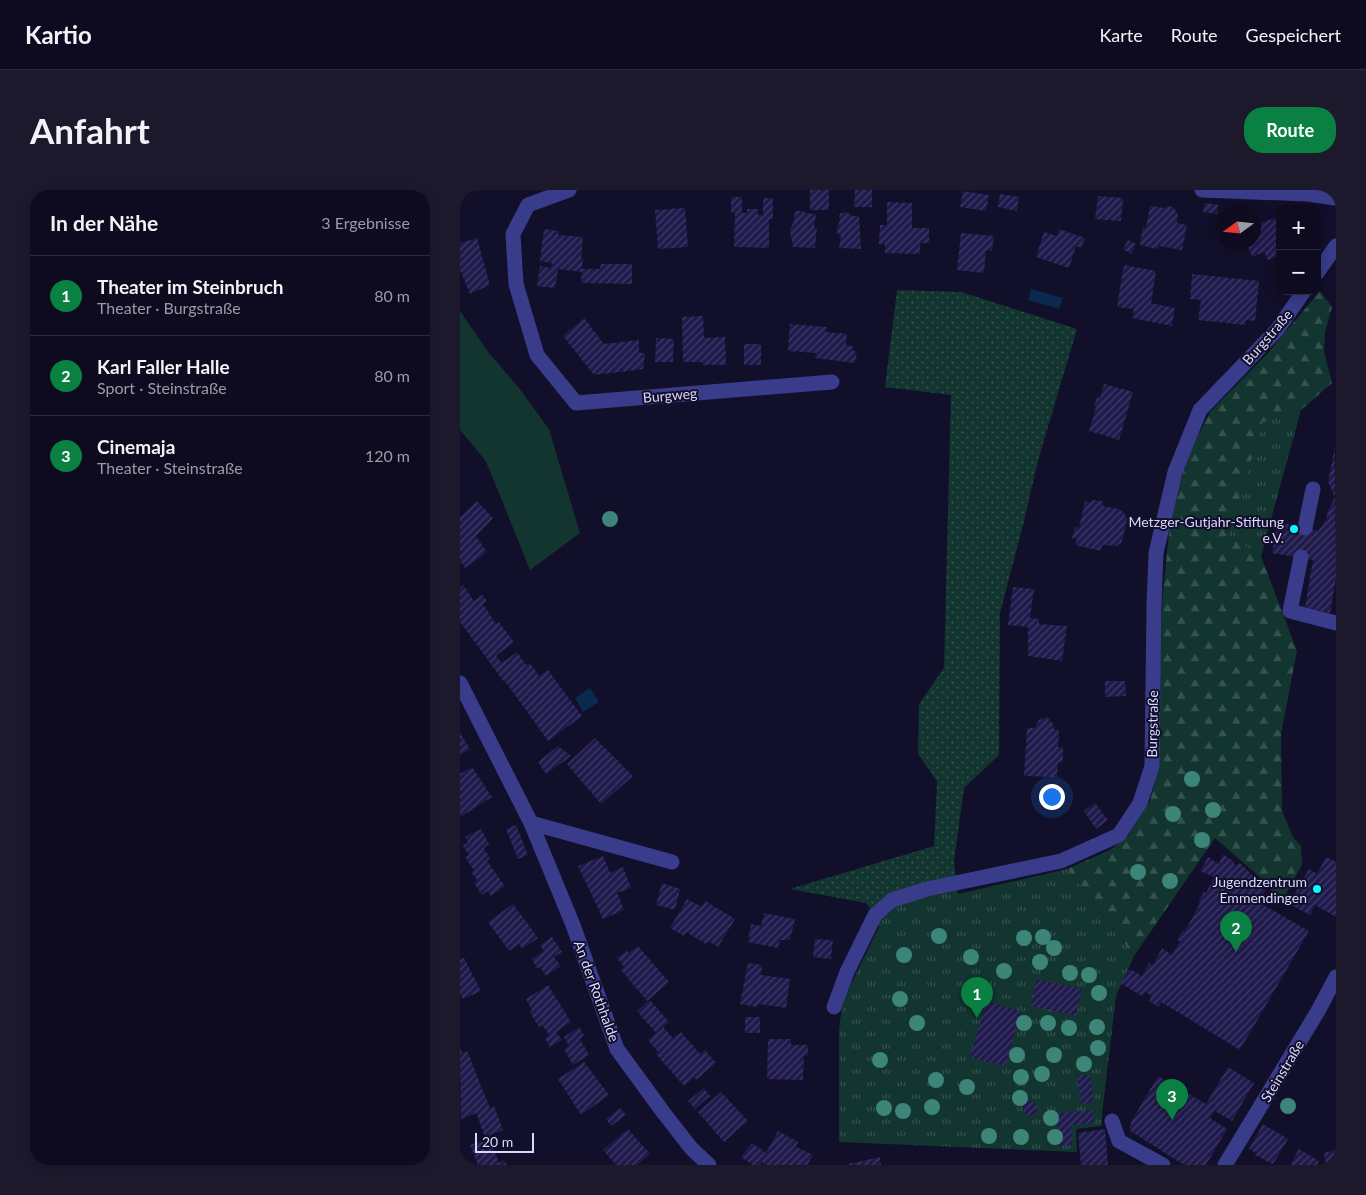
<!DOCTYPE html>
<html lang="de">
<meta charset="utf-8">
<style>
body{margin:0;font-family:Lato,sans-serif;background:#1c192d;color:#f1f3f6}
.controls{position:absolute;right:15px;top:15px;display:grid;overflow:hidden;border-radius:10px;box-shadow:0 2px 12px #0003}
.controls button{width:45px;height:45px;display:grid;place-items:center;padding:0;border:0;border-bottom:1px solid #2e2b3e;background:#0e0b20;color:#f1f3f6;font:25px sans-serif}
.compass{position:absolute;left:756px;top:15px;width:45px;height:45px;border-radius:50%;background:#0e0b20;box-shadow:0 2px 12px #0003;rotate:255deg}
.scale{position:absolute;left:15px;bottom:12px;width:59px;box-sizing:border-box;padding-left:5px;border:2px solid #dad8ff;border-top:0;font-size:14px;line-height:18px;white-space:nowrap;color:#dad8ff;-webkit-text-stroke:4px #120f2a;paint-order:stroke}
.you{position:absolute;left:591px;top:606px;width:18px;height:18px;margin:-12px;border:4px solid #fff;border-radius:50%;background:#1a73e8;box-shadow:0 0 0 8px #1a73e833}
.badge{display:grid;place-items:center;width:32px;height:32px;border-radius:50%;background:#0b8043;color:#fff;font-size:16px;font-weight:700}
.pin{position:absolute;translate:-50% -41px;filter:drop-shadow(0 1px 2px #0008)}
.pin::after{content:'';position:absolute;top:26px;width:18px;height:15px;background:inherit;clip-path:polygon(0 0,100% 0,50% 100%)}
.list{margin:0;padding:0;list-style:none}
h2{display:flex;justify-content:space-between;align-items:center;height:65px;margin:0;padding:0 20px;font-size:21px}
h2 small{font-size:16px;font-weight:400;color:#9b9ba5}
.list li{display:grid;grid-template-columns:32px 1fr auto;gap:15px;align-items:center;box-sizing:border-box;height:80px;padding:0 20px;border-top:1px solid #2e2b3e}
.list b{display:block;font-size:19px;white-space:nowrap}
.list p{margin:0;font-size:16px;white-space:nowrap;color:#9b9ba5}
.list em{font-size:16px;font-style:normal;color:#9b9ba5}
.map{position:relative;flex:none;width:876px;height:975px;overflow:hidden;border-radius:20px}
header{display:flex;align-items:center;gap:30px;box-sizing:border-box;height:70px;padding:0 25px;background:#0e0b20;border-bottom:1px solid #2e2b3e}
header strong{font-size:24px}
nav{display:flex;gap:28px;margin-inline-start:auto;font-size:18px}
.intro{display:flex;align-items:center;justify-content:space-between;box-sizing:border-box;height:120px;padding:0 30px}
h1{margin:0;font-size:35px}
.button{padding:12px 22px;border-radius:20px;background:#0b8043;color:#fff;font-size:18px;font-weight:700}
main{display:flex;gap:30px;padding:0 30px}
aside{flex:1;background:#0e0b20;border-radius:20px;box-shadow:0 2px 12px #0003}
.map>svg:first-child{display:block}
.grass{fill:url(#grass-tufts)}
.forest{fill:url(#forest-firs)}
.park{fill:url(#park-dots)}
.garden{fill:#123530}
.water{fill:#0a294e}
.building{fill:url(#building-hatch)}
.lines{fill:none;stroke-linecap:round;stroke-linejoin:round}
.minor{stroke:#383c8b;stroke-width:15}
.tree{fill:#3c8578}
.poi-dot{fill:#04fcff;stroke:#120f2a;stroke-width:2}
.labels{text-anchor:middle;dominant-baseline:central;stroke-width:4;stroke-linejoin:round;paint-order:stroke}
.street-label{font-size:14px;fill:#dad8ff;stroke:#120f2a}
.poi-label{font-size:14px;fill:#dad8ff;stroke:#120f2a;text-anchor:end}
</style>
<header>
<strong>Kartio</strong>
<nav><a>Karte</a><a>Route</a><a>Gespeichert</a></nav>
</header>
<div class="intro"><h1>Anfahrt</h1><a class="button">Route</a></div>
<main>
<aside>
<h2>In der Nähe<small>3 Ergebnisse</small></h2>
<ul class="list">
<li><span class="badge">1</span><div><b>Theater im Steinbruch</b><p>Theater · Burgstraße</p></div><em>80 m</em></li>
<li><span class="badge">2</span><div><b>Karl Faller Halle</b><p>Sport · Steinstraße</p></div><em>80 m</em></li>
<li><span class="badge">3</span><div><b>Cinemaja</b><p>Theater · Steinstraße</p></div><em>120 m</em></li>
</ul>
</aside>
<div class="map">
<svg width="876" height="975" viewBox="0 0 876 975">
<defs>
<pattern id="grass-tufts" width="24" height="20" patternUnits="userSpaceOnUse" patternTransform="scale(1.25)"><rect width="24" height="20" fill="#123530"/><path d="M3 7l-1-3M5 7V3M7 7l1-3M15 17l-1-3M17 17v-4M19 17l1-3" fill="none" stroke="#34524f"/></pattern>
<pattern id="forest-firs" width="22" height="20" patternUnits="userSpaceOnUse" patternTransform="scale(1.25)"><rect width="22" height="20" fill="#123530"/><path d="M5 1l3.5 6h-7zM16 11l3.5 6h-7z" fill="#34524f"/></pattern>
<pattern id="park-dots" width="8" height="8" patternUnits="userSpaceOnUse" patternTransform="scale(1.25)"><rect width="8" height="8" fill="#123530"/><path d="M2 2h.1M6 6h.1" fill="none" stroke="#34524f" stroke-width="1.8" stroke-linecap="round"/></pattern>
<pattern id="building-hatch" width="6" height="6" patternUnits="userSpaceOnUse" patternTransform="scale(1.25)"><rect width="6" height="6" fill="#201a4c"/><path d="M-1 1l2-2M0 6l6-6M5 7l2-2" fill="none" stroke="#403b67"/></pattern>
</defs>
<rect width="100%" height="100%" fill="#120f2a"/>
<path class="grass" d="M841,220L801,366L768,345L803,231Z
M607,679L674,766L656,806L642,924V936L616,939L617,962L379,952V839L382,817L390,796L419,737L415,725L496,693L498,704Z"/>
<path class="forest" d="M860,101L872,117L865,142L864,162L872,193L841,220L803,232L768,345L801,366L837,461L821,544L822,621L833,647L841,656L842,675L821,713L813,709L811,697L755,648L674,766L607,679L650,660L668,646L690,611L699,574L702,413L710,333L723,282L736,250L750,222L807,164Z"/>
<path class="park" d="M437,100L501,102L617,139L579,267L563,335L540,423L539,565L504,598L494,671L496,693L415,725L406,713L330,699L474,656L477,591L458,564L459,514L484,478L491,205L425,197Z"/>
<path class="garden" d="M0,121L29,163L59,198L89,239L120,343L70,380L30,281L25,270L0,240Z"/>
<path class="water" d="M571,99L603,108L599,119L568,110Z
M130,498L139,512L123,522L115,508Z"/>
<path class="building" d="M350,0H369V20H350Z
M395,0H412V17H394Z
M503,1L529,5L526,21L500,17Z
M540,4L559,7L557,21L538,17Z
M638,6L663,8L661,31L635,29Z
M271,7H282V23H287V19H298V25H303V8H313V29H309V58L274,57L275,23H271Z
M427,12L452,13V38H469V53H460V64L425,63V54H419L420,35H427Z
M745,13L758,15L757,24L743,22Z
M690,16L706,18L707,16L713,17L718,25L717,33L727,35L722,60L699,56L698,59L680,55L683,37L686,38Z
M225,18L228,57L198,59L195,20Z
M335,21H344L345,23L356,24L354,37L357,38L355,58L333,57L330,41L331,37L333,34Z
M387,22L392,26H399L401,59L379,58L381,45L377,43V39L380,30L379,26L381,23Z
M820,26V65L808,70L804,62L792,67L786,52H794V36Z
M84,39L99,41L98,45L123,47L121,68H123L122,79H140L141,74H172V94L121,93L122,82L98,79L95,98L77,96L80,76L91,78L92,73L80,71Z
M599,39L625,48L621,58L616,56L609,78L576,67L584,42L597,46Z
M501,43L534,46L532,61L526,60L524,83L497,80Z
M17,48L30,95L10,104L0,80V53Z
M668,50L676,54L671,64L663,59Z
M664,75L696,81L691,113L715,118L712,136L672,128L674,119L657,117Z
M732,84L799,91L795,131L786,130L785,135L738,130L741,110L730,109Z
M243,126L244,148L265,147L266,175H242V172H223L222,127Z
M124,128L144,154L179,150V162L185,164L183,179L134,185L103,146Z
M330,134L367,137L366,142L387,144L386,155L393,156V161H397L395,173L355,168L356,163L328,161Z
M196,148L214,149L213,172H195Z
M284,154H301V175H284Z
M644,194L673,202L659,250L629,241L636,217H634L637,207L640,208Z
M875,258L876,388L870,423L845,417L853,370L812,363L818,332L858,341L866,330L868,321L875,307L868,292Z
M632,310L642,311L643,316L659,319L664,323L667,329L663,348L661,353L656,356L642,355L641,361L615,355L617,349L612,348L615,337L619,338L625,311L631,313Z
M17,311L33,328L16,346L27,362L5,378L0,370V327Z
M3,395L14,411L22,405L27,411L23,414L36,434L39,432L54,452L36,466L42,473L57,462L66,475L70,473L79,486L88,480L122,526L88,551L45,491L44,492L0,432V398Z
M553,397L574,399L570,428L579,429V434L607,436L602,471L568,466V437L548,435Z
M645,491H665L666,506L645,507Z
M587,527L593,534L594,539L599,540L598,557L603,558V572H598L597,587L564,586L567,538H575L579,530Z
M0,543L10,559L0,565Z
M135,548L173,586L141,614L107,574Z
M98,556L111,566L86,584L78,572Z
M12,577L32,607L0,627V584Z
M635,613L648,630L636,639L624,621Z
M56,635L68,665L58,669L46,639Z
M21,639L29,654L24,658L30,668L27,671L45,696L31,706L27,701L22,705L14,693L17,690L11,682L14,680L5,667L9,665L3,656L8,652L5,647Z
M763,664L773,671L775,676L780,673L806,699L798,712L849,741L780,860L701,812L698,817L689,811L692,806L685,802L682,806L660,793L670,779L682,786L689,773L693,775L702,758L712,765L720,751L717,750L723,740L725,741L740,713L738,712L744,702L746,703L754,687L740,681L748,667L759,674Z
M143,666L150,683L163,677L171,698L157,703L164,720L143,729L118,676Z
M866,667L876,672V727L855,715L850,725L829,714L849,679L857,684Z
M202,693L220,699L215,720L196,715Z
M227,709L242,717L245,711L275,729L258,757L248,751L246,754L226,742L224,746L210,738Z
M53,714L78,748L62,759L59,754L49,761L28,732Z
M304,723L335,729L330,750H320L318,758L288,752L291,734L301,736Z
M92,747L102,762L94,767L101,776L86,786L80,777L77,778L72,769L84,761L80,755Z
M355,749L373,750L371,769L353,767Z
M178,756L209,792L187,811L161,780L164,777L157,768L167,760L169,763Z
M4,768L21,801L3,809L0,803V769Z
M288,773L302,775L301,785L330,789L326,818L298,814L297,817L280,814Z
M576,789L622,799L616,826L571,816Z
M88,795L111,832L96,842L102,850L90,857L85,848L89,845L82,835L79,837L74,829L70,822L72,820L66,809Z
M190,810L209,832L203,837L213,848L221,842L240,864L245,860L256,873L236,890L234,887L224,896L196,864L198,862L188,850L196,843L177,821Z
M526,811L561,821L545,877L510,867Z
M285,827H300V843H285Z
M119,837L124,845L120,849L129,865L113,875L104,859L109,856L104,847Z
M308,849H331V855H348V866L344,865L343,890L307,889Z
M0,857L2,863L7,861L30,918L34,916L43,940L25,947L16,923L1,929Z
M124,872L149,905L121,925L98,889Z
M768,877L794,893L772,931L755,921L750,928L767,939L746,975H724L672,942L670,939L671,932L698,886L746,914Z
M630,885L634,912L621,914L617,886Z
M244,898L250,906L235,919L228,911Z
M261,902L288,931L264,952L238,922Z
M570,910L576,914L577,923L568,927L563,920V913Z
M160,918L166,925L151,936L146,929Z
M633,920L634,933L611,935L613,955L599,956L597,923Z
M803,934L828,949L813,974L795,965L796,963L789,959Z
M168,939L190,964L177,975H156L143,960Z
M645,939L648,975H621L618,943Z
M318,941L338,952L336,957L353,965L347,975H307L301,972L300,975H293L281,967L292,953L306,963Z
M30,948L39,973L44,970L47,975H18L10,955Z
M839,959L859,971L857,975H830Z
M876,960V975H866L864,963Z
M420,967L421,975H388V974Z"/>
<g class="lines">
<path class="minor" d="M109,0L68,15L53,44L56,94L77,165L116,213L372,192
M742,0L847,4L876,8
M857,83L876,56
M845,338L853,299
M841,367L830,421L876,433
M0,493L71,633L113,735L157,859L203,922L231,958L249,975
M71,633L212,672
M374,817L387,782L415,725L432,710L467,699L601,671L659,645L680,613L692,576L694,415L696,363L715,282L740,220L817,140L844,101
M652,931L659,951L703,975
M765,975L858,821L876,787"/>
</g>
<g class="tree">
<circle cx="150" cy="329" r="8"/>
<circle cx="732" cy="589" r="8"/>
<circle cx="753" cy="620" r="8"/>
<circle cx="713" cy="624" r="8"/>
<circle cx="742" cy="650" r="8"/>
<circle cx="678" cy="682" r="8"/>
<circle cx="710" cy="691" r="8"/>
<circle cx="479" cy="746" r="8"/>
<circle cx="583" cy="747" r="8"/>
<circle cx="564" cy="748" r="8"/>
<circle cx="594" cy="758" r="8"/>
<circle cx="444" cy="765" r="8"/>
<circle cx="511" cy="767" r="8"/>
<circle cx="580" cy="772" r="8"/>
<circle cx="544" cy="781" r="8"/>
<circle cx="610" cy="783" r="8"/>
<circle cx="629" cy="785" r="8"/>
<circle cx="639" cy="803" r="8"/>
<circle cx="440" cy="809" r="8"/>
<circle cx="457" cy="833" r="8"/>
<circle cx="564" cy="833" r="8"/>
<circle cx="588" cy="833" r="8"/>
<circle cx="637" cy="837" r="8"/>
<circle cx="609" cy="838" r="8"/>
<circle cx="638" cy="858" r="8"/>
<circle cx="557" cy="865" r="8"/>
<circle cx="594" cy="865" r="8"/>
<circle cx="420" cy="870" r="8"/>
<circle cx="624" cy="874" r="8"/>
<circle cx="582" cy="884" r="8"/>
<circle cx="561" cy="887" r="8"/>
<circle cx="476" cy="890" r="8"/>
<circle cx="507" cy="897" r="8"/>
<circle cx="560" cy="908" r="8"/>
<circle cx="828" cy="916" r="8"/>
<circle cx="472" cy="917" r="8"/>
<circle cx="424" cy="918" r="8"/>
<circle cx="443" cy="921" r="8"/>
<circle cx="591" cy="928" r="8"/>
<circle cx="529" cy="946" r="8"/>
<circle cx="561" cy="947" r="8"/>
<circle cx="595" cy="947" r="8"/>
</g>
<g class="poi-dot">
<circle cx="834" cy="339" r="5"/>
<circle cx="857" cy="699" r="5"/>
</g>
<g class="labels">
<g class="street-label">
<text transform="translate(807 147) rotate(-49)">Burgstraße</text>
<text transform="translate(210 205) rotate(-5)">Burgweg</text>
<text transform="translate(692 534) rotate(-89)">Burgstraße</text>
<text transform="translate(137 801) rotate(70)">An der Rothhalde</text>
<text transform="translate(822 881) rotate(-59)">Steinstraße</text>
</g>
<g class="poi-label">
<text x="824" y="331">Metzger-Gutjahr-Stiftung<tspan x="824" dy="16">e.V.</tspan></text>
<text x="847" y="691">Jugendzentrum<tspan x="847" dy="16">Emmendingen</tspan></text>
</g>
</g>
</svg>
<div class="controls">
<button>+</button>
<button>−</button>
</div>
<svg class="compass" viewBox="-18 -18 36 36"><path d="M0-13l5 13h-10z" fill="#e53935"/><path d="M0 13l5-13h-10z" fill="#9b9ba5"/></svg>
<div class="scale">20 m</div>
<div class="you"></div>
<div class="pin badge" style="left:517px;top:828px">1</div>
<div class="pin badge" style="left:776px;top:762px">2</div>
<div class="pin badge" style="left:712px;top:930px">3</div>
</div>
</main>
